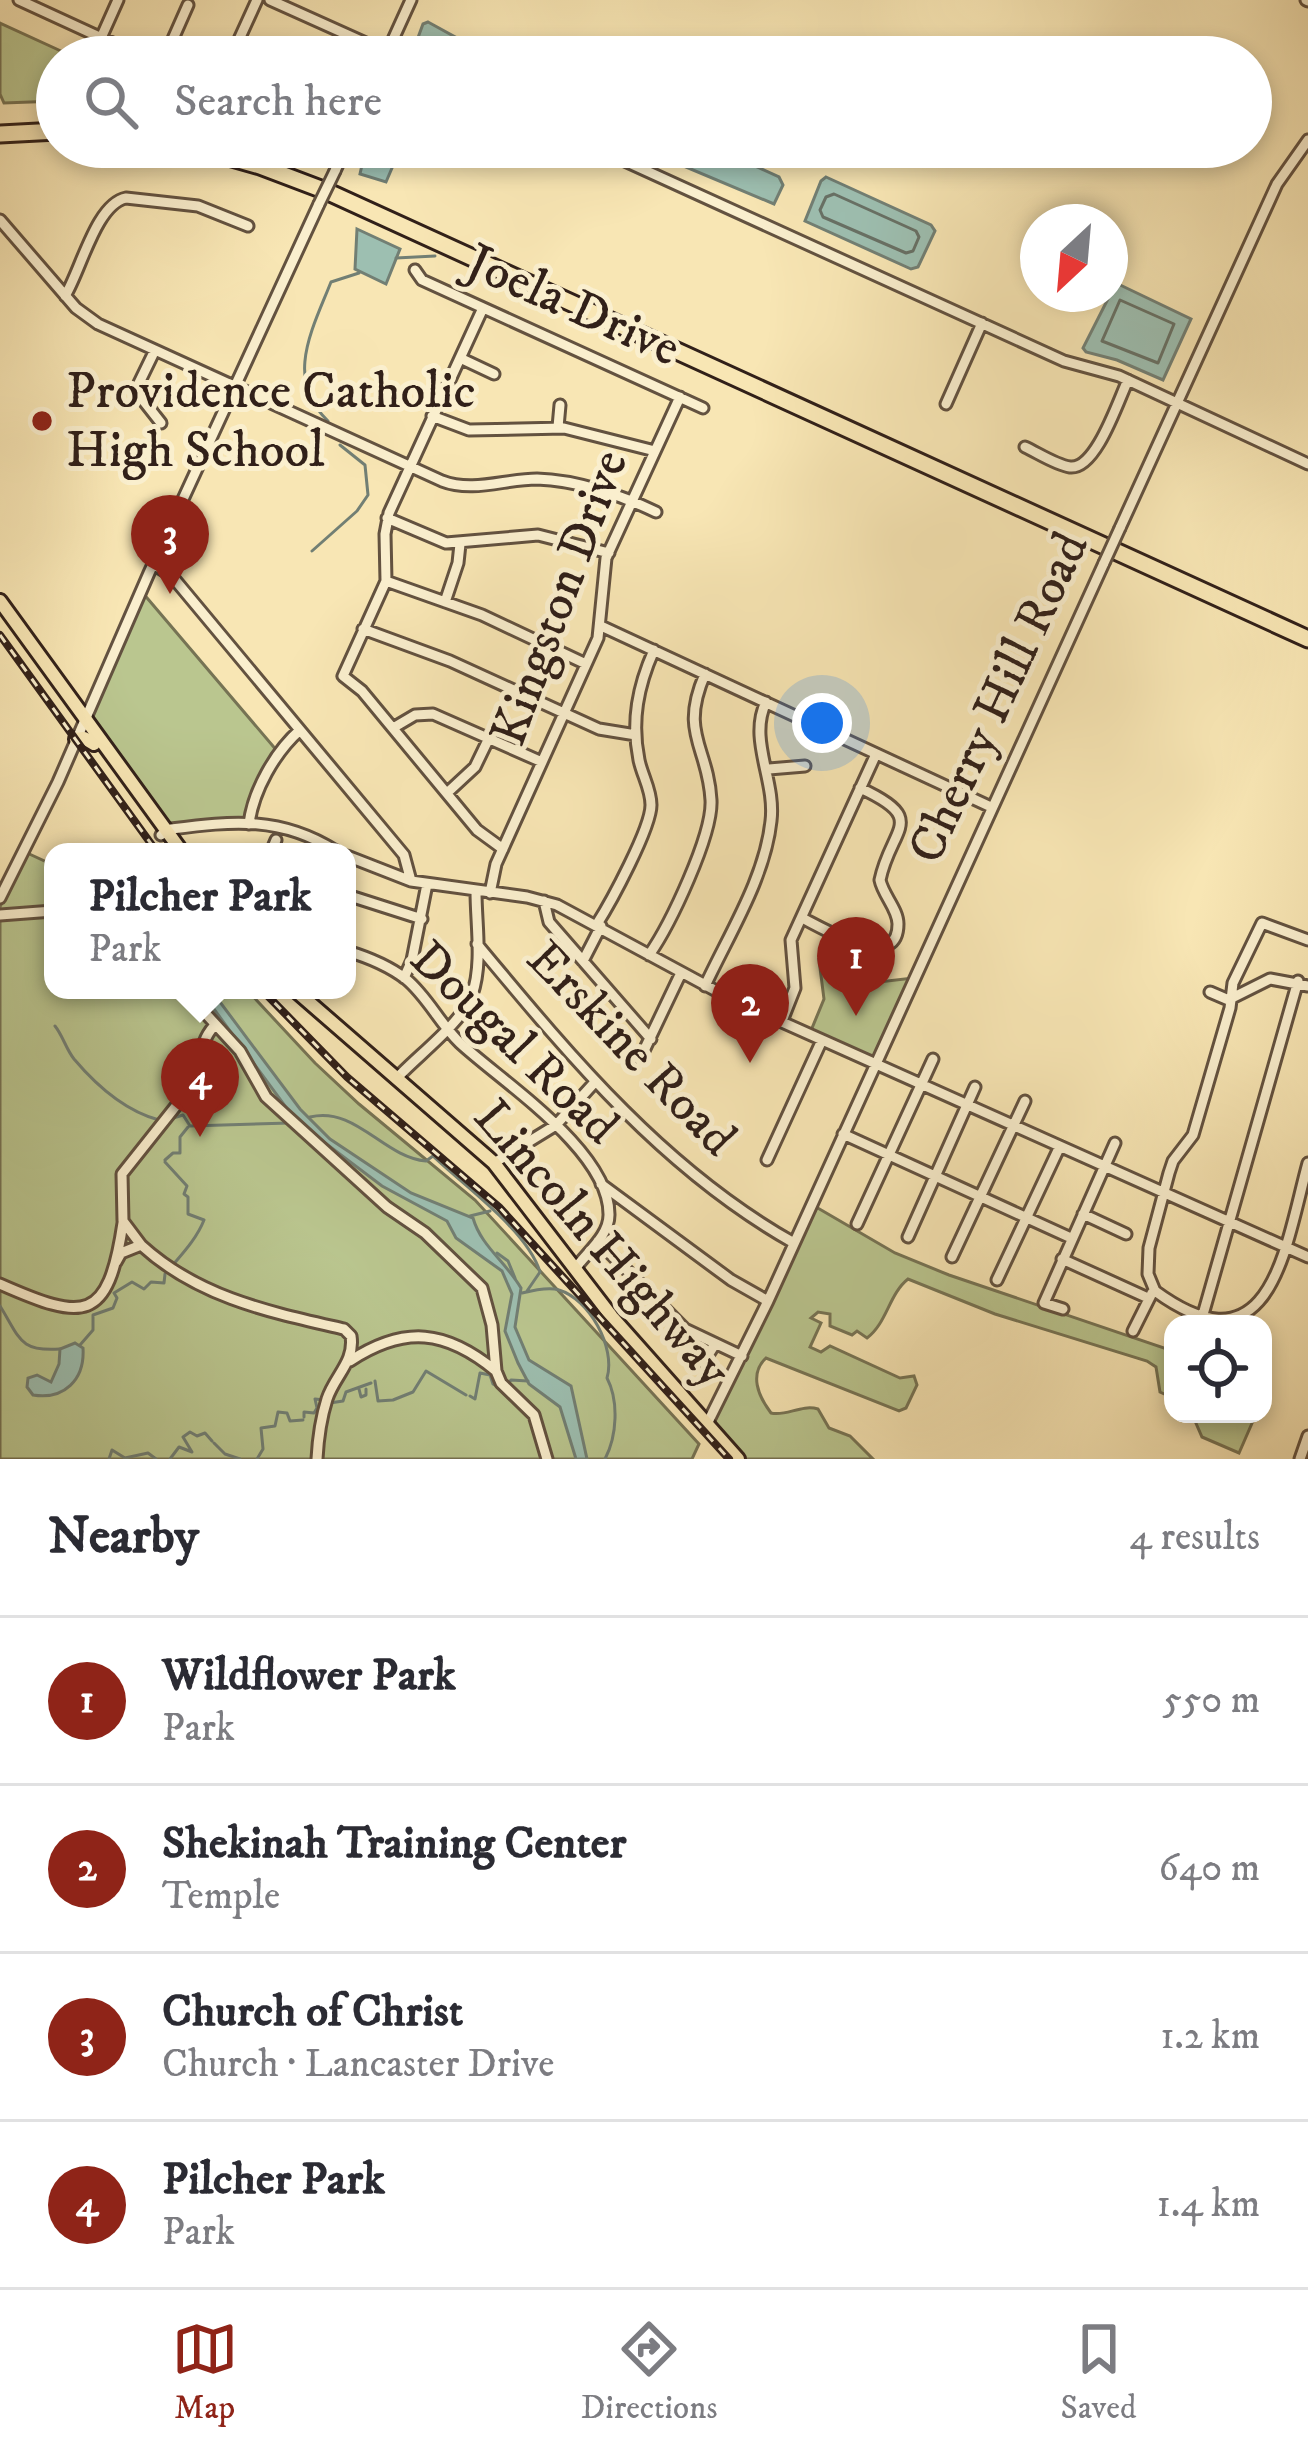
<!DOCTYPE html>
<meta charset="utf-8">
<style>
body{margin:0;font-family:"IM FELL DW Pica",serif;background:#f7f7f7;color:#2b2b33}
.controls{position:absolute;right:36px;bottom:36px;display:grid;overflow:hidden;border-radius:24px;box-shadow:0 6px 18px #0003}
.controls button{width:108px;height:108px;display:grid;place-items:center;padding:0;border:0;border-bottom:3px solid #e1e1e2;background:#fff;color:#2b2b33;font:60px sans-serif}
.compass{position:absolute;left:1020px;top:204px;width:108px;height:108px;border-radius:50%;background:#fff;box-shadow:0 6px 18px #0003;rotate:206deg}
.you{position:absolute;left:822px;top:723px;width:42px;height:42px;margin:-30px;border:9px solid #fff;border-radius:50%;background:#1a73e8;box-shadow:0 0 0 18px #1a73e833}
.badge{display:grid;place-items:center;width:78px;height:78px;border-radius:50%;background:#8f2418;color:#fff;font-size:39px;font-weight:700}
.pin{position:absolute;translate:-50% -99px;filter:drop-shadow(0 3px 6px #0008)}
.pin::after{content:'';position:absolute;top:63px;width:42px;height:36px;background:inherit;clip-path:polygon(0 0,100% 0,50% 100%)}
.popup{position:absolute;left:44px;top:843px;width:312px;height:156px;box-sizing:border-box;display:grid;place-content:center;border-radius:24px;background:#fff;filter:drop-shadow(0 3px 9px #0005);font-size:39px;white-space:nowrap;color:#7c7c81}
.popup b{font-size:45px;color:#2b2b33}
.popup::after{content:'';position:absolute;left:50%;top:100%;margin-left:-24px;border:24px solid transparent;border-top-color:#fff}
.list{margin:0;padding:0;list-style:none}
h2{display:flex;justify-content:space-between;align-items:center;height:156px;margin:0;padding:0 48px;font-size:51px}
h2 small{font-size:39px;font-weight:400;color:#7c7c81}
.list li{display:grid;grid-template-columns:78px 1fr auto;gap:36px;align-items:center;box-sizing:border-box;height:168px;padding:0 48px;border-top:3px solid #e1e1e2}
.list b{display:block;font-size:45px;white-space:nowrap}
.list p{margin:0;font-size:39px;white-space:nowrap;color:#7c7c81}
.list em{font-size:39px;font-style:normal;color:#7c7c81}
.icon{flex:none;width:66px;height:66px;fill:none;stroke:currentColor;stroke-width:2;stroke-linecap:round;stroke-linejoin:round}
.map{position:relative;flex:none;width:1308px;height:1459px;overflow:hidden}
.search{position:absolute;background:#fff;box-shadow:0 6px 18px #0003;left:36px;right:36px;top:36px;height:132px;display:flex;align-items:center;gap:30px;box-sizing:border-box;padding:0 42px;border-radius:66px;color:#7c7c81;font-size:45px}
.sheet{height:828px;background:#fff}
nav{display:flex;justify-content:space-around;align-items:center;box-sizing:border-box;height:168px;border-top:3px solid #e1e1e2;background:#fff;font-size:33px;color:#7c7c81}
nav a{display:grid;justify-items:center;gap:6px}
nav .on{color:#8f2418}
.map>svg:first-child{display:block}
.green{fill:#bac68f;stroke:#767354;stroke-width:3}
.water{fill:#9dbfb1;stroke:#727f74;stroke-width:3}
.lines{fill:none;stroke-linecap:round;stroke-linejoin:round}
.shore{stroke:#677065;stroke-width:3}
.stream{stroke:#727f74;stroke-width:3}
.minor-casing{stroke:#635240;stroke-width:15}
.major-casing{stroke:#312019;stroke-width:18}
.highway-casing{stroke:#312019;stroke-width:21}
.minor{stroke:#faefce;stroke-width:9}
.major{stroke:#f8e6b4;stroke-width:12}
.highway{stroke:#f8e6b4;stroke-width:15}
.rail-casing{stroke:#312019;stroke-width:8}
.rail{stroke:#faefce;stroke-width:3;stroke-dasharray:9;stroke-linecap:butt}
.minor-bridge-casing{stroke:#635240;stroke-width:15;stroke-linecap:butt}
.minor-bridge{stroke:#faefce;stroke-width:9}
.poi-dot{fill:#8f2418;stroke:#faefce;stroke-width:4.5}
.labels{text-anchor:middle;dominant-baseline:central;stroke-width:10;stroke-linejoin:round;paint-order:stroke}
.street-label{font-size:51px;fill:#312019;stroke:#faefce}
.poi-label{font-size:51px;fill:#312019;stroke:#faefce;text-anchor:start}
</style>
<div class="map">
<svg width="1308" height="1459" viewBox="0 0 1308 1459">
<rect width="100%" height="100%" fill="#f8e6b4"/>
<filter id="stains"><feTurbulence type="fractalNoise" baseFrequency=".00167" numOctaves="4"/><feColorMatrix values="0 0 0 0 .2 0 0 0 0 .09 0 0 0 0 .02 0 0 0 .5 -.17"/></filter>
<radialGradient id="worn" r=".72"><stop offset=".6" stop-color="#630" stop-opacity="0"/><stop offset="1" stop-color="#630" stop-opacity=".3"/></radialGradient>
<path class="green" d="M0,23L74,57H57V101L4,103L0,94Z
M142,592L278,752L247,818L168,829L87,719Z
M25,852L53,865V990H247L315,1063L359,1104L475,1200L699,1444L692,1459H0V907Z
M819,960L879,982L913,978L874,1062L810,1033L824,999Z
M816,1207L895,1253L949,1275L1173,1351V1398L1160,1392L1156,1367L1147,1361L995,1314L908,1279C889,1294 887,1323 867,1338L857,1331L852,1335L830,1326V1314L818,1312L811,1318L821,1323L810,1347L821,1352L830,1346L900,1378L914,1376L917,1385L906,1408L899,1411L766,1358C749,1374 758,1396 771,1413C786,1417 801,1404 818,1409L829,1428L850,1436L873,1459H743L715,1427V1419Z
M1192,1414H1256L1239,1453L1202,1437Z"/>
<path class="water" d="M428,22L470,45L505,57H439L416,43L423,24Z
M366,147H401L386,182L360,174Z
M651,147H714L779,177L783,185L774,204L655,154Z
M826,177L931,225L935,231L918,267L911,269L805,221L821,181Z
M357,229L400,249L386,284L355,269Z
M1116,283L1191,319L1163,380L1117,360L1086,352L1083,348Z
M200,990H211L300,1109L330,1139L411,1193L473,1218C481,1246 505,1261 521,1288L515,1327L529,1360L571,1386L587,1459H576L560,1407L529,1384L518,1363L505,1331L512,1294L502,1271L456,1238L447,1221L382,1186L296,1121Z
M75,1343L83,1348C85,1380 64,1400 33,1395L27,1387L28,1378L37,1375L51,1382L59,1364L60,1349Z"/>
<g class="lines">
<path class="shore" d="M834,194L916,231L919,237L913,251L906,253L823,217L820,210L826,197Z
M1120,300L1174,324L1158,363L1102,341Z"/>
<path class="stream" d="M396,258L435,256
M328,421C284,379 312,330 331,282L359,273
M312,551L357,511L368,495L365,465L340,445
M55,1026C63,1036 66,1049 74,1059C96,1085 125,1111 159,1120
M310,1117C356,1106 383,1157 426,1161L433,1156C464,1186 527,1230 540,1272L527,1291
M170,1119L183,1115L190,1126L290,1123
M165,1160L173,1153H180V1137L188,1127
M165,1162L187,1186L184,1194L188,1197V1214L204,1220C197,1238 183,1253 172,1266
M470,1216L490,1211
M497,1253L508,1261L515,1278
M522,1293C534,1290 550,1287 559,1290C589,1299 616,1347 607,1378C619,1401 617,1436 605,1459
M0,1306C20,1338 19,1352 60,1349
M80,1345L93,1330V1315L113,1308L117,1298L114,1293L132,1282L144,1289L151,1282L164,1283L165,1274
M375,1381L378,1401L393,1400L413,1392L426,1371L466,1395
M508,1384L511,1380L528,1381
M359,1389L361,1397L366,1395V1389
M470,1396L475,1399L480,1373L490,1375L493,1384L502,1389
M330,1403L343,1401L346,1392L371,1383
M304,1417V1412L314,1413L317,1408L315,1399L324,1400
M214,1443L225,1454L240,1459
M109,1459L112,1450L125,1458L148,1453L156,1459
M170,1459L179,1447L192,1452L183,1437L190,1432L197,1436L205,1433L212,1441
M257,1459L263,1449L261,1428L275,1426L278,1412L287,1413L290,1421L303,1420"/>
<defs>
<path id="minor" d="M19,0L143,57
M270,0L397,57
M1306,0L1308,1
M101,38L118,0
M386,55L411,0
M165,57L188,5
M231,57L257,0
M594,147L1064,361L1119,376L1308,464
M335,171L346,147
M0,220L76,308L98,324L442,481C473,493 505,479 537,479C576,480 621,495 656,512
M415,270L422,280L703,408
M65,296C81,270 96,204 126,198L198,206L248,226
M483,308L389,513L385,534L386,581L343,676L362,691L477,830L503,849
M155,350L139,383V395L161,423
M460,358L494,374
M946,404L982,323
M432,416L469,430L564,428L655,451
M558,427L560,405
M1025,447C1038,453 1056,465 1070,467C1096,470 1118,401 1128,380
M387,518L446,543L538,535L609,553
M1120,528L1277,184L1308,140
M153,564L171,575L404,855L411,881
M386,581L482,615L586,664
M445,602L458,563L460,544
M601,626L991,807
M363,629L450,661L599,729L636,735
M393,728L415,715L433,714L542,762
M769,769L805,766
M447,793L475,767L489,738
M249,824C253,791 275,752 300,730
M161,835L171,829C233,821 281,816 336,851
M271,852L276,840
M347,856L411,881L527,897L557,905L735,1001L1308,1257
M490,893L496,864L598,638L606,558L680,397
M347,895L422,919
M0,898L58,782L149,573L319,204
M544,901L549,922L651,1039
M0,915L53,911
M802,918C821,927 898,975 898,924C898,909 883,895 880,880C891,827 929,820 860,788
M597,924C611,902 651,828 651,805C651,789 642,775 639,760C631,721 638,686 654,650
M1308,940L1262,923L1233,983L1230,1008L1193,1135L1173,1161L1169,1173L1149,1248L1148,1274L1155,1291C1272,1377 1285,1247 1308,1163
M477,944C571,1057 664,1170 794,1243
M347,951C367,957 389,966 406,979C427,996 440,1024 460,1043C502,1082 610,1151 609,1215C609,1236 586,1253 575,1269
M649,955C670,925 713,835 711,800C708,746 679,734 705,674
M583,961L601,926
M404,978L412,960L427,884
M705,986C729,934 765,878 771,821C776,780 748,740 766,702
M184,990L240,1051L266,1097L387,1207L425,1233L482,1288L492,1325L496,1371L501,1383L534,1415L547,1459
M1210,992L1231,1001
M1234,997L1270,979L1308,986
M782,1021L795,988L791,940L876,754
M640,1059L680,975
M396,1079C417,1056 462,1023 472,995C483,964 476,924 476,892
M843,1134L1071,1238
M767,1160L822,1040
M494,1163L556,1125L595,1082
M601,1184L731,1280L768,1301
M1083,1214L1126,1234
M857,1224L933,1059
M908,1237L975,1087
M598,1241L685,1329L742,1356
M141,1245L123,1221L122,1174L195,1082C204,1061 197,1045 214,1026
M952,1257L1025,1101
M1062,1259L1148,1298
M116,1262L121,1253L141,1245C199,1298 270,1312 344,1329L351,1336C355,1362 335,1375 327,1399C321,1418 318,1440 317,1459
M997,1280L1060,1146
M0,1284C84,1321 108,1324 123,1223
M1063,1309L1044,1303L1115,1143
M1202,1318L1298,981
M1133,1331L1152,1293
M350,1361C405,1325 446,1330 496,1371
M703,1363L715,1344
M707,1424L768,1301L1104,563
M1300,1459L1308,1436"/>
<path id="major" d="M0,601L182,852
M76,739L84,738L94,744
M295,990L494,1163L612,1317L738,1459"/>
<path id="highway" d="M0,134L57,131
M193,147L260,166L326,191L1308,639"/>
</defs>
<use href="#minor" class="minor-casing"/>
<use href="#major" class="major-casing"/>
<use href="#highway" class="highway-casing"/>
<use href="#minor" class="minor"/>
<use href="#major" class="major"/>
<use href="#highway" class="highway"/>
<defs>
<path id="rail" d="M0,635L157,852
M262,990L347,1077L499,1207L729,1459"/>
</defs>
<use href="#rail" class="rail-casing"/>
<use href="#rail" class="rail"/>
<defs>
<path id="minor-bridge" d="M319,204L335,171
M1104,563L1120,528"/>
</defs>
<use href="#minor-bridge" class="minor-bridge-casing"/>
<use href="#minor-bridge" class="minor-bridge"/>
</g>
<circle class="poi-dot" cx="42" cy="421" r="12"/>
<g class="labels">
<g class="street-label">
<text transform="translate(573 306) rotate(24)">Joela Drive</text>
<text transform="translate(560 598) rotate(-70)">Kingston Drive</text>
<text transform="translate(999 698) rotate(-65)">Cherry Hill Road</text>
<text transform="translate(514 1043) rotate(44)">Dougal Road</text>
<text transform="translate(631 1049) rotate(46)">Erskine Road</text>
<text transform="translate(602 1244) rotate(49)">Lincoln Highway</text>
</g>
<g class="poi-label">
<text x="66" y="392">Providence Catholic<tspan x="66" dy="59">High School</tspan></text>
</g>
</g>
<rect width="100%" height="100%" filter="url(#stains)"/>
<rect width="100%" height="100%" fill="url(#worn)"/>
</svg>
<div class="controls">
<button><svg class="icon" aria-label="locate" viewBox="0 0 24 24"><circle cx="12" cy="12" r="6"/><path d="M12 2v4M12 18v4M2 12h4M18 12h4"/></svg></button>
</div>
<svg class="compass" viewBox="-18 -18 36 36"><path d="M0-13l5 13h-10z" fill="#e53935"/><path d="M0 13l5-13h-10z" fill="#7c7c81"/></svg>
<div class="you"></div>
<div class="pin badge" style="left:856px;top:1016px">1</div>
<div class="pin badge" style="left:750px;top:1063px">2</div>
<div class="pin badge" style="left:170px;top:594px">3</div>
<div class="pin badge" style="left:200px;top:1137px">4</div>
<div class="popup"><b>Pilcher Park</b>Park</div>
<div class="search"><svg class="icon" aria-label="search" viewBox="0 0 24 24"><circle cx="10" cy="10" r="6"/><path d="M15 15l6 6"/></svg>Search here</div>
</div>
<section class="sheet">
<h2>Nearby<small>4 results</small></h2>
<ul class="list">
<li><span class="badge">1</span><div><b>Wildflower Park</b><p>Park</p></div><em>550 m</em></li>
<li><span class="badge">2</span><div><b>Shekinah Training Center</b><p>Temple</p></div><em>640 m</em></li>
<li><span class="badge">3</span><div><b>Church of Christ</b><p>Church · Lancaster Drive</p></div><em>1.2 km</em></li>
<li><span class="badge">4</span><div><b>Pilcher Park</b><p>Park</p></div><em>1.4 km</em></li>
</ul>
</section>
<nav>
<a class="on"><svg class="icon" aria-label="map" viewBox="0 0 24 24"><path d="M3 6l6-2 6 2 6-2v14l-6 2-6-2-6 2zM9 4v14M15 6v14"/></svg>Map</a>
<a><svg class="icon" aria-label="directions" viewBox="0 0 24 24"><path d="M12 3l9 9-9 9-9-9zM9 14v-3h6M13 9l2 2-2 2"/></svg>Directions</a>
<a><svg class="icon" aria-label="saved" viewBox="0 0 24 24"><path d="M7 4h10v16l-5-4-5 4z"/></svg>Saved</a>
</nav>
